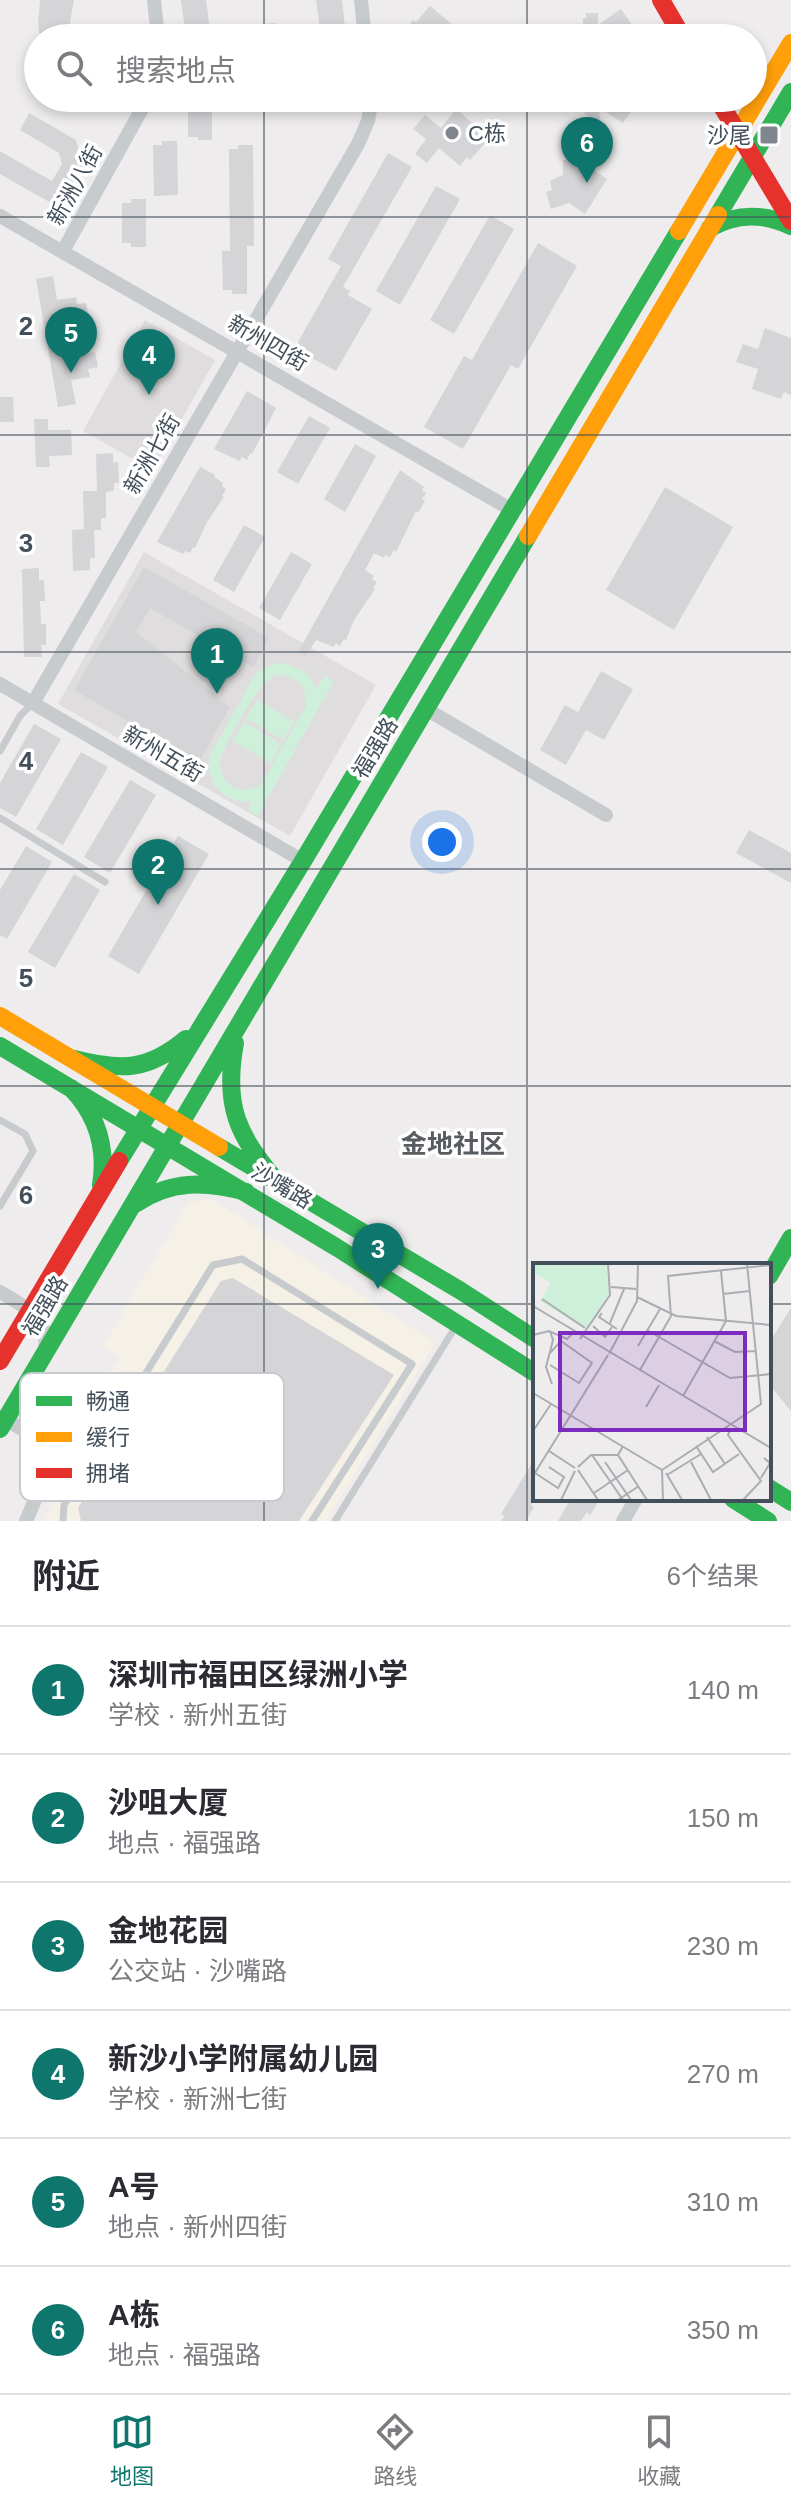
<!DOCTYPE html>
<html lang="zh">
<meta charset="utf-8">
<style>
body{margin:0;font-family:Arial,"Noto Sans SC",sans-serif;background:#f2f2f3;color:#2b2b33}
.you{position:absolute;left:442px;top:842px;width:28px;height:28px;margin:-20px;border:6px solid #fff;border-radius:50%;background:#1a73e8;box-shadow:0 0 0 12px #1a73e833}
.badge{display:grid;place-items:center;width:52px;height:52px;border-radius:50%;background:#0f766e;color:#fff;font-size:26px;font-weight:700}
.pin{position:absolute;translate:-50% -66px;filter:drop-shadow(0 2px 4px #0008)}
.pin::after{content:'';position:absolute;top:42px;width:28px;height:24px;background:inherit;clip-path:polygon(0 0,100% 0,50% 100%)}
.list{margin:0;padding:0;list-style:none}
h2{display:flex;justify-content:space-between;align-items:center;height:104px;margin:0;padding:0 32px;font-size:34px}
h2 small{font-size:26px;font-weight:400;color:#7c7c81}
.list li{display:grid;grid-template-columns:52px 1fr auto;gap:24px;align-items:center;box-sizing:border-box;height:128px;padding:0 32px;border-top:2px solid #e1e1e2}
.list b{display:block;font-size:30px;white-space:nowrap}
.list p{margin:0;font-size:26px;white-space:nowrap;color:#7c7c81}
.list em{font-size:26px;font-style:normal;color:#7c7c81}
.icon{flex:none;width:44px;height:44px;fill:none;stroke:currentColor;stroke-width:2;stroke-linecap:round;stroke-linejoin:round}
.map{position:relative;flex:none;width:791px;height:1521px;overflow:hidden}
.search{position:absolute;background:#fff;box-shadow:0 4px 12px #0003;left:24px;right:24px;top:24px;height:88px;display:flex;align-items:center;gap:20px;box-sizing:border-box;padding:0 28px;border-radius:44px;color:#7c7c81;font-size:30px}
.sheet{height:872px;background:#fff}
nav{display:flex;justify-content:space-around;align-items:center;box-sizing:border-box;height:112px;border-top:2px solid #e1e1e2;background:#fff;font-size:22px;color:#7c7c81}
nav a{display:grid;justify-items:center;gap:4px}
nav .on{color:#0f766e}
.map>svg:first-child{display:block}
.commercial{fill:#f6f1e6}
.education{fill:#dfddde}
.green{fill:#ceefda;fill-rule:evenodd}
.building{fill:#d5d4d7}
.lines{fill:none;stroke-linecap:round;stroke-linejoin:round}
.lane{stroke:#c8cbcd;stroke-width:7}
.street{stroke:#c8cbcd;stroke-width:14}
.fast{stroke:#30b455;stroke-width:18}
.slow{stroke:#ff9f0a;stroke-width:18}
.jam{stroke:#e5322d;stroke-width:18}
.grid{fill:none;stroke:#434f5a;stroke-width:2;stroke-opacity:0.55}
.poi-dot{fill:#7f868d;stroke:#fff;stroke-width:3}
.labels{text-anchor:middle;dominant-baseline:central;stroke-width:7;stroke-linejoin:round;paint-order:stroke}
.poi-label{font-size:22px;fill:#434f5a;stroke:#fff;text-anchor:start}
.street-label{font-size:22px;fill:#434f5a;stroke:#fff}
.quarter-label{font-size:26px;font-weight:bold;fill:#585c61;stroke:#fff}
.inset-road{fill:none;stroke:#aaadb2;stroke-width:2}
.view{fill:#7b2cbf;fill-opacity:0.15;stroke:#7b2cbf;stroke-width:4}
.inset-edge{fill:none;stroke:#434f5a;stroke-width:4}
.key{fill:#fff;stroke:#c7cace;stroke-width:2}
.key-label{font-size:22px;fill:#434f5a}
.grid-label{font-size:26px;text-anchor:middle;font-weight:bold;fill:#434f5a;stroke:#fff;stroke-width:7;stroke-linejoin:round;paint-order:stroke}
</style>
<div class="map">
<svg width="791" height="1521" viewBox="0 0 791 1521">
<rect width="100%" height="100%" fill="#eeecec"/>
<path class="commercial" d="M210,1198L435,1343L326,1521H43L76,1462L74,1445L53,1432L80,1385L97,1394L120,1357L103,1346L188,1203Z"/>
<path class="education" d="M145,320L215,360L153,470L83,431Z
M144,552L376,685L290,836L58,704Z"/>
<path class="green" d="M285,663L304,671L317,688L324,676L334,681L258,816L248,810L252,802C224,803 207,785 209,757L256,673L274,664ZM277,675C296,674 308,687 306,706L262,783C242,799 218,784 220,759C229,738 256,683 277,675Z
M257,700L294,721L284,740L246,719Z
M244,722L281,744L271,763L233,741Z"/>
<path class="building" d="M40,0H74L70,22L74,38H40L38,23Z
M181,0H206L211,38H186Z
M316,0H342L346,38H321Z
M430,6L459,30L453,38H410L403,32L413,20L416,22Z
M621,9L641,38H579L583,35V18H586V13H598V25Z
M275,23L277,38H252L250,25Z
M188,98H212V140H198V137H188Z
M584,98H640L623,123L599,108L600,120L589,121L588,115H585Z
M456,109L490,138L470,160L467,157L460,166L439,148L427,163L415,154L426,139L413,129L425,115L441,128Z
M29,113L76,140L83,166L60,208L0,174V151L52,181L62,164L59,153L20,130Z
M162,141H177L178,195L154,196L153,145H162Z
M238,145H253L254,246H247V294H232V290H223L222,251H230L229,149H238Z
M589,150L591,168L607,179L585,214L569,203L551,209L546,192L552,190L550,181L563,175V160L572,159L571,152Z
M388,153L412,167L343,287L350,291L348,295L372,309L336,371L312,358L311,361L293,351L341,266L328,259Z
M436,186L460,199L400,305L376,291Z
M131,199H146V247H131V243H122V203H131Z
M490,215L514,229L454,334L430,320Z
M538,243L577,266L518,369L511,365L463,449L424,427L464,356L472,360Z
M53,276L57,300L76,297L77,304L86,303L89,318L62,323L68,357L95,352L98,367L88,369L90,377L71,380L76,404L58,407L36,279Z
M765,328L791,338V395L784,392L781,399L752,389L758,369L736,362L743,344L758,349Z
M247,391L276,408L252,454L250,453L247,460L242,457L240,461L214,449Z
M0,397H13L14,422H0Z
M309,416L330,428L298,484L277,472Z
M34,419H48V430H71L72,455L49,456L50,467H36Z
M355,444L376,456L345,512L324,499Z
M113,453V463L118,462L119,483H114V491L106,492V518H101V530H94L95,558H90V570L73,571L72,530L84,529L83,491H97L96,454Z
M200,467L215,475L214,477L223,483L222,486L226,489L222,496L224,497L207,522L195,548L193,547L190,553L185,551L183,554L157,542Z
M400,470L424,487L422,490L426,493L422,499L425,501L418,513L416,511L396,552L394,550L390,557L385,555L384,558L374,553L365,570L374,576L372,579L377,582L373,588L375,589L354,620L346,640L344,639L340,646L336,643L334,647L316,640L306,656L298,652Z
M665,487L733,527L674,630L606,590Z
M244,525L265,537L234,592L213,580Z
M291,552L312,564L280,620L259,608Z
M144,567L269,638L253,667L150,608L136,632L230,707L199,762L74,690Z
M39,568V580H44L45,601H40L41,624H46V645H41L42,657H24L22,569Z
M601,671L633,689L604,740L586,730L566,765L540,750L565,705L578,712Z
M34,724L61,739L16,817L0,808V783Z
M81,752L108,767L63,845L36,829Z
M130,780L156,795L110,873L84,857Z
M749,830L791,853V883L736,853Z
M178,836L209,854L139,974L108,956Z
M26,846L52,862L7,939L0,935V890Z
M74,874L100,890L55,968L28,952Z
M233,1278L394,1375L299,1521H81L78,1508L221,1281Z
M791,1308V1411L769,1384V1343Z
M535,1458V1497L531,1505L534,1507L526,1521H501L505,1516L501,1514Z
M571,1499H600L590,1515L587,1512L581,1521H558Z"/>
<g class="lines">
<path class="lane" d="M0,751L20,716L32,704
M0,818L105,882
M0,1120L25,1134L33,1151L0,1206
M20,1400L101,1446
M63,1521L64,1505L213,1265L242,1259L412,1364L312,1521
M335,1521L456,1326"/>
<path class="street" d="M154,0L158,38
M361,0L365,38
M0,216L512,510
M63,251L148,98
M0,684L303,861
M33,703L358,144L368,121L372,98
M426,709L606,815
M0,1292C24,1306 49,1317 45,1349
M5,1419L44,1442L50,1450L48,1469L26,1521
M623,1521L636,1499"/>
<path class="fast" d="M718,215L791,92
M710,228C737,213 763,213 791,226
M235,1043C223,1107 238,1136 279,1184
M0,1046L336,1247L535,1373
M74,1059C121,1071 148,1071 186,1039
M71,1088C97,1115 107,1148 101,1185
M219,1147L461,1291L535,1339
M119,1161L303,861L679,231
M135,1204C171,1180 205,1181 246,1192
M769,1276L791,1238
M0,1429L528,536
M769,1488L791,1502
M733,1499L768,1521"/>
<path class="slow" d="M679,231L791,43
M528,536L718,215
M0,1016L219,1147"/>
<path class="jam" d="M661,0L683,38
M717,98L791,221
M0,1361L119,1161"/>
</g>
<path class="grid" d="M264,0V38M527,0V38M264,98V1521M527,98V1521M0,217H791M0,435H791M0,652H791M0,869H791M0,1086H791M0,1304H535M769,1304H791"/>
<g class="poi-dot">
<circle cx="452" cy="133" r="8"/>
<rect x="759" y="125" width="20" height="20" rx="4"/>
</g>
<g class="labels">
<g class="poi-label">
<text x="468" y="133">C栋</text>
<text x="751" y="135" text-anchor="end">沙尾</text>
</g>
<g class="street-label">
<text transform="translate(75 185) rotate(-61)">新洲八街</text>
<text transform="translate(268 343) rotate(30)">新州四街</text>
<text transform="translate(152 454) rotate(-60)">新洲七街</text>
<text transform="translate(375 748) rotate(-59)">福强路</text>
<text transform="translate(163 754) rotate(30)">新州五街</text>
<text transform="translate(282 1186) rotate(31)">沙嘴路</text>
<text transform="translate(45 1306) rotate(-59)">福强路</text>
</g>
<g class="quarter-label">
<text x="453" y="1144">金地社区</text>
</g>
</g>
<g transform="translate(533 1263)">
<rect width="238" height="238" fill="#eeecec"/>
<path d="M0,1H73L76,30L54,67L7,38L18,20L0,9Z" fill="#ceefda"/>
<path class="inset-road" d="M78,24L103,26M190,31L217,28M104,34L143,53L238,62M9,36L52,65M0,43L238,185M69,50L66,54L84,66M77,60L91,26M60,63L72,74L79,64M114,67L197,115L238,111M17,68L20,77L13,104L19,121M0,72L16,68L34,76L39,71M47,76L77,32L75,1M181,78L202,89L223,88M105,83L127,46M16,91L28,78L59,100L46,120L17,102M76,91L104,38L105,1M107,107L138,53L135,13L238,2M0,130L129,207M150,133L193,58L188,8M113,144L126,122M198,165L195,172L228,218L210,237M0,168L18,141M174,174L192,201M90,183L85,192L114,237M163,183L180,209L206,191M16,188L42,205M59,192L90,237M72,199L98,237M158,199L178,237M45,204L58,192H85M45,207L65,237M129,207L228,141L214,1M129,207L130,237M2,210L25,225L31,214L16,204M133,210L149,237M134,212L168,191M0,213L75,92M228,215L237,200L231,195M61,230L95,207M28,237L42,208M85,237L106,223"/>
<path class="view" d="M27,70H212V167H27Z"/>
<rect width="238" height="238" class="inset-edge"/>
</g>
<rect x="20" y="1373" width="264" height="128" rx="12" class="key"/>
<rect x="36" y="1396" width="36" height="10" fill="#30b455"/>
<rect x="36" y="1432" width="36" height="10" fill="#ff9f0a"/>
<rect x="36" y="1468" width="36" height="10" fill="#e5322d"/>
<g class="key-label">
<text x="86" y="1409">畅通</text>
<text x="86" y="1445">缓行</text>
<text x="86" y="1481">拥堵</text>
</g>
<g class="grid-label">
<text x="26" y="335">2</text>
<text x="26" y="552">3</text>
<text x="26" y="770">4</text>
<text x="26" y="987">5</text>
<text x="26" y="1204">6</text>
</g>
</svg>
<div class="you"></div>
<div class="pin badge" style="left:217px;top:694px">1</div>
<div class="pin badge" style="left:158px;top:905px">2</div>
<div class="pin badge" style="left:378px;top:1289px">3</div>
<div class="pin badge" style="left:149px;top:395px">4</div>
<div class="pin badge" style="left:71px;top:373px">5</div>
<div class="pin badge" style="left:587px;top:183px">6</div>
<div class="search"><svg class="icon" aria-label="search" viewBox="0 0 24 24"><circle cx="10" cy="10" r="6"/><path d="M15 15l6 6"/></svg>搜索地点</div>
</div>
<section class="sheet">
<h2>附近<small>6个结果</small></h2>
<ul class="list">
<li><span class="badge">1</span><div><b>深圳市福田区绿洲小学</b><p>学校 · 新州五街</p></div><em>140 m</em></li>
<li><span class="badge">2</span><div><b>沙咀大厦</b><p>地点 · 福强路</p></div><em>150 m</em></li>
<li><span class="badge">3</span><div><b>金地花园</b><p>公交站 · 沙嘴路</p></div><em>230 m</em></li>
<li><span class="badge">4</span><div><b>新沙小学附属幼儿园</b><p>学校 · 新洲七街</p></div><em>270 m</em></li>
<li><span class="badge">5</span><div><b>A号</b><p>地点 · 新州四街</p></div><em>310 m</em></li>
<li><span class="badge">6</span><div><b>A栋</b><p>地点 · 福强路</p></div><em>350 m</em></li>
</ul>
</section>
<nav>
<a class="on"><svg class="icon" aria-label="map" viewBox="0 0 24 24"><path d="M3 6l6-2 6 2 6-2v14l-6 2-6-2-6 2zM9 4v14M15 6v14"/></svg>地图</a>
<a><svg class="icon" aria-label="directions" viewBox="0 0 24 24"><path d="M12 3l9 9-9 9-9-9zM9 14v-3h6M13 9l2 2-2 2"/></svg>路线</a>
<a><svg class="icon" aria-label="saved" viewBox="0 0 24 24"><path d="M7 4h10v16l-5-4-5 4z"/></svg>收藏</a>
</nav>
